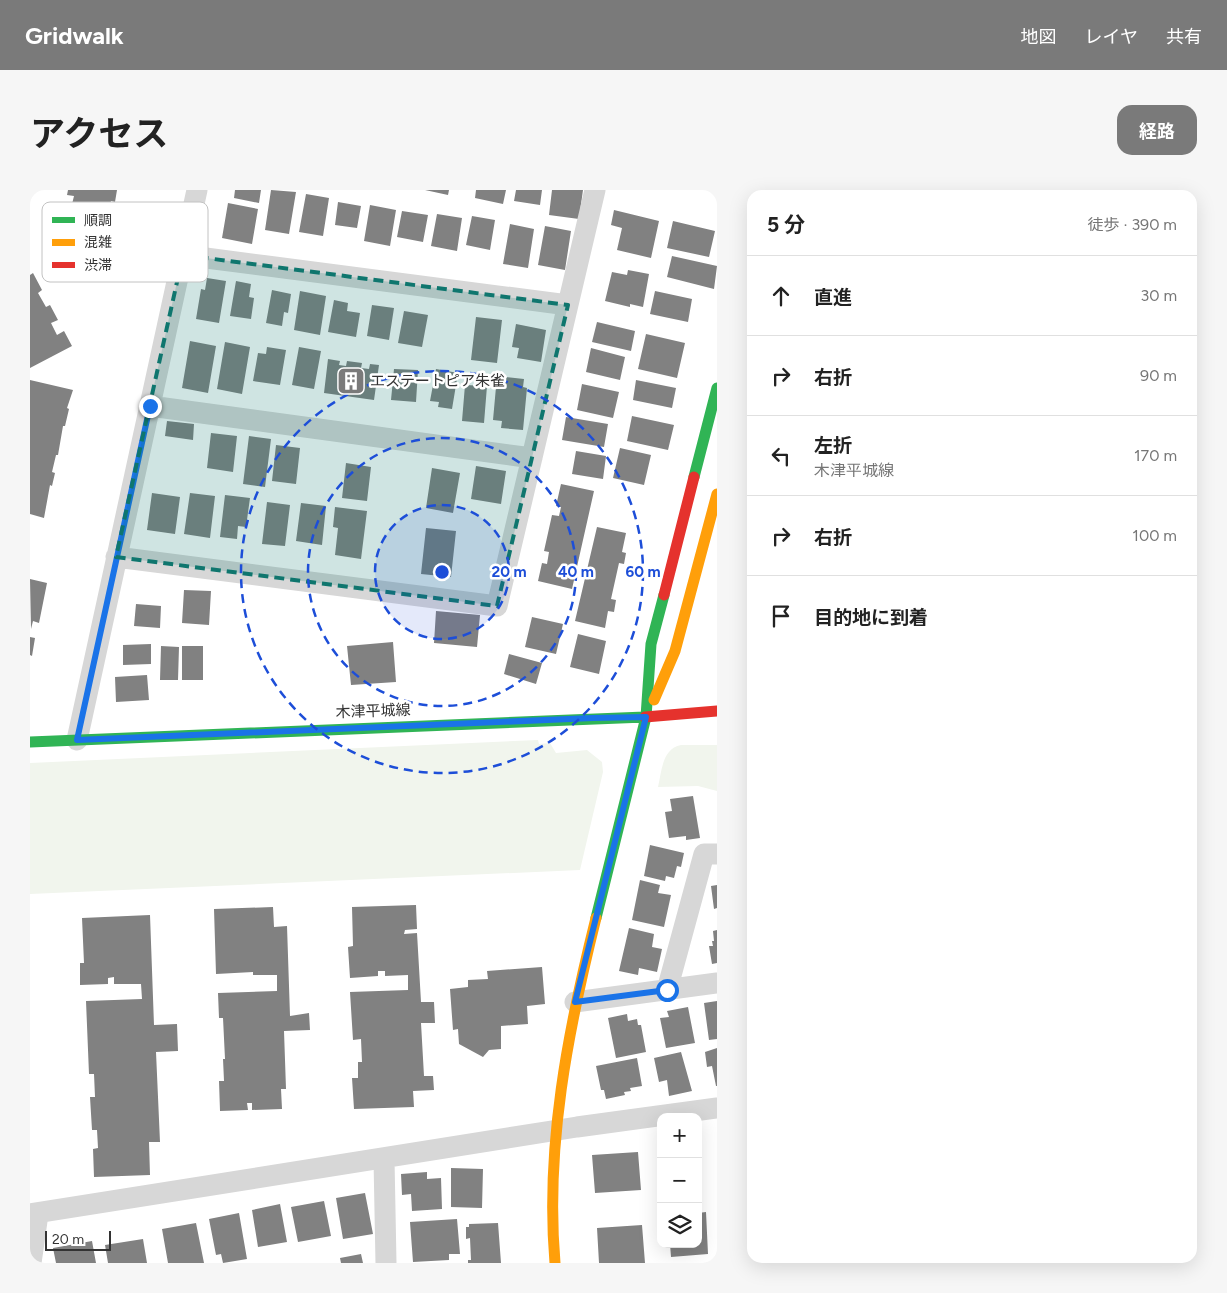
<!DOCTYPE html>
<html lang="ja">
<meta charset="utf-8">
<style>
body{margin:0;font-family:Figtree,"Noto Sans JP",sans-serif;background:#f6f6f6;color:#222}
.controls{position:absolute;right:15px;bottom:15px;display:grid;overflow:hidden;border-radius:10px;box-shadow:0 5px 20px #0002}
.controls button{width:45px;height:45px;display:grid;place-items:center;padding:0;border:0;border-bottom:1px solid #e0e0e0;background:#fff;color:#222;font:25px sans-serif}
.scale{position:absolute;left:15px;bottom:12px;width:66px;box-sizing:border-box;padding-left:5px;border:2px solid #333;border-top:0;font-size:14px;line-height:18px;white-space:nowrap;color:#333;-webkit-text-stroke:4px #fff;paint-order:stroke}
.stop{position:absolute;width:15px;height:15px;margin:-11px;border:4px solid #1a73e8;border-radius:50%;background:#fff}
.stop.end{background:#1a73e8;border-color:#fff;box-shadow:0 1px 5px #0008}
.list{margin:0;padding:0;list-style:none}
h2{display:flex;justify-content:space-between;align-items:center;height:65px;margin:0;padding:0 20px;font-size:21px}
h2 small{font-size:16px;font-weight:400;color:#767676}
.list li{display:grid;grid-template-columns:32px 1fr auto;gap:15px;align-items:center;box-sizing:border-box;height:80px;padding:0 20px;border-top:1px solid #e0e0e0}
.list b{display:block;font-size:19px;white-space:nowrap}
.list p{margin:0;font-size:16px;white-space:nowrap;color:#767676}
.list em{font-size:16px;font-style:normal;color:#767676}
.icon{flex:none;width:28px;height:28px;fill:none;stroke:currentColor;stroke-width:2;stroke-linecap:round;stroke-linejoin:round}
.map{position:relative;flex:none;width:687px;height:1073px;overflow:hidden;border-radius:15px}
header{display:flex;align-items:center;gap:30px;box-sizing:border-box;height:70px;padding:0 25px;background:#7a7a7a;color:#fff}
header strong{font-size:24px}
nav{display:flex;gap:28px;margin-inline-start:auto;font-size:18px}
.intro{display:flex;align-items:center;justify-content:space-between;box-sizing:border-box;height:120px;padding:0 30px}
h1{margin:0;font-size:35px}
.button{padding:12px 22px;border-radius:15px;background:#7a7a7a;color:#fff;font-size:18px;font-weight:700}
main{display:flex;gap:30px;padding:0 30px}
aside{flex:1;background:#fff;border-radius:15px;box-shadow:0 5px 20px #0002}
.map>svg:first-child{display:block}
.green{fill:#f1f5ed}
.building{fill:#818181}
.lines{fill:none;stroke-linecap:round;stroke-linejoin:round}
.street{stroke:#d7d7d7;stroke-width:21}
.fast{stroke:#30b455;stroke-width:11}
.slow{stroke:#ff9f0a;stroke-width:11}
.jam{stroke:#e5322d;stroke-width:11}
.route{stroke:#1a73e8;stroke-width:6}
.marked{fill:#0f766e;fill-opacity:0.2;stroke:#0f766e;stroke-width:4;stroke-dasharray:10 6;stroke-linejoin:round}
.ring{fill:none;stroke:#1d4ed8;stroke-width:2.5;stroke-dasharray:9 6}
.labels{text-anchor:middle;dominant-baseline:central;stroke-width:5;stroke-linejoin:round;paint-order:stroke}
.poi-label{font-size:15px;fill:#333;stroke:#fff;text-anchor:start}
.street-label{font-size:15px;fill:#333;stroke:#fff}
.key{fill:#fff;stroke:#c2c2c2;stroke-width:1}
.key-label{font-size:14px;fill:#333}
.centre{fill:#1d4ed8;stroke:#fff;stroke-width:2.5}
.ring-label{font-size:15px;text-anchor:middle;font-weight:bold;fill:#1d4ed8;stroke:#fff;stroke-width:5;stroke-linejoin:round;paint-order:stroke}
</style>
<header>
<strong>Gridwalk</strong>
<nav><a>地図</a><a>レイヤ</a><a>共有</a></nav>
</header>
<div class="intro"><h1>アクセス</h1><a class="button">経路</a></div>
<main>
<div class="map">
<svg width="687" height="1073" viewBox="0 0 687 1073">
<rect width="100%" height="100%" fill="#fff"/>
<path class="green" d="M508,550L509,554L520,553L526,563L557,560L572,572L573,582L550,680L0,704V573Z
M651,555H687V601L668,596L628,597C632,580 632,559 651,555Z"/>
<path class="building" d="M38,0H87L85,12L81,11L77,27L81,28L71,59H74L70,74L24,63L27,47L34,49L37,38L29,36L34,17L41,18L44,6L37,5Z
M205,0H231L229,13L204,8Z
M241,0L266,2L259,44L235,40Z
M395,0H419L418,5Z
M446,0H476L473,14L445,8Z
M486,0H512L510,15L484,11Z
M522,0H553L549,29L519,25Z
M276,4L299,8L293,46L269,42Z
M308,12L331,16L327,38L305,35Z
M198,13L228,19L222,54L192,48Z
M340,15L366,20L360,56L334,51Z
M584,20L629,31L621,68L587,60L592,38L581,35Z
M372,21L398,25L393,52L367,47Z
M407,24L432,28L427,61L401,56Z
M442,26L465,30L460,60L436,55Z
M643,31L685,41L679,67L637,58Z
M480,34L504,39L498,78L473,74Z
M515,36L541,41L535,80L508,75Z
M642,66L687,76L684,99L637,87Z
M598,80L619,84L613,117L600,114V117L575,111L582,82L597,85Z
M3,83L12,100L8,103L16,117L20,115L28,130L21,133L27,145L34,141L42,156L0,178V85Z
M177,88L196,91L189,133L166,129L171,99L175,100Z
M206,91L221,94L219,107L224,108L221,129L200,126Z
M242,100L261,104L258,123L254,122L252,136L236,133Z
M270,101L296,106L290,145L264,140Z
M625,101L662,109L658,132L620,124Z
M304,110L318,113L317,121L330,123L326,147L298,142Z
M342,115L364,118L359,150L337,146Z
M374,121L398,125L392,157L368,153Z
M446,127L472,130L467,173L441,170Z
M567,132L605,141L601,161L562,152Z
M486,134L516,140L511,172L487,168L489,158L482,157Z
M616,144L655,153L647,188L608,179Z
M160,151L186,156L178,203L152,198Z
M195,152L220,157L212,204L187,199Z
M237,157L256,160L250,195L223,191L228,163L236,164Z
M269,157L291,161L284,199L262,195Z
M561,158L595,167L590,190L556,182Z
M298,169L310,171L309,175L316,176L317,171L332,173L331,178L339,179L340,174L349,175L344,210L294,203Z
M364,179L388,180L386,212L361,210Z
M406,179L428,183L422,219L408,217L409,212L400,211Z
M467,186L494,189L493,197L497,198L493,240L471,238L472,231L463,230Z
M0,190L43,200L37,218L39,219L35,236H33L28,265H26L22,282L25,283L22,296L20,295L14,328L0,324Z
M606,190L646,198L642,218L603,210Z
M552,194L589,202L583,228L547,220Z
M435,195L457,196L454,233L432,231Z
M602,226L644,235L638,260L597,251Z
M536,227L578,234L574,257L532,250Z
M137,231L164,234L163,250L135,246Z
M181,243L207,246L203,282L177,278Z
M219,246L241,249L235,297L213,294Z
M246,255L270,258L266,294L242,291Z
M590,258L621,265L614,295L583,288Z
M546,261L576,266L573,289L542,284Z
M316,273L341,277L337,311L312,308Z
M446,276L476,281L471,314L441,309Z
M402,278L430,283L423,323L396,318Z
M531,294L564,301L542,399L508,391L512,373L517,374L519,362L514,361L522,325L529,326L531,317L526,316Z
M122,303L150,307L145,344L117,340Z
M160,303L185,306L180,348L154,344Z
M195,305L220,308L216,337L208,336L207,349L190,347Z
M237,312L260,315L255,356L232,354Z
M271,313L296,316L292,355L266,351Z
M305,317L337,321L331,369L305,365L308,338L303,337Z
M567,337L596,343L592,362L596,363L594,374L589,373L581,409L586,410L584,422L578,421L575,438L545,431Z
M396,338L426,341L421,387L391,384Z
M0,389L17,393L9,433L3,431L1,439Z
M154,400L181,401L179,435L152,433Z
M106,414L131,416L130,438L104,436Z
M406,421L450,425L447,457L404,453Z
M502,427L533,434L526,464L495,457Z
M548,444L576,451L569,484L540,477Z
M0,447L5,448L2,466L0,465Z
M363,452L366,492L321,495L317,456Z
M121,454V474L93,475V455Z
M131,456L149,457L148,490H130Z
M152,456H173V490H152Z
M479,464L512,473L506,494L474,484Z
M117,485L119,510L86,512L85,487Z
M663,606L670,648L656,650V646L639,648L635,622L642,621L640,609Z
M620,655L654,663L651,677L647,676L644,688L636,686L635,691L614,686Z
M610,690L630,695L628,703L641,705L634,737L602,730Z
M687,695V718L684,719L681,696Z
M386,715L387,739L375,740L374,744L387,743L391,812H404L405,833H391L394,886H403L404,900L383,901L384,917L324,919L322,888H328V872H332L331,849L323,850L320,802L378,800V785L355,786V781H348V786L320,788L318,757L323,756L322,717Z
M243,717L244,737L257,736L260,826L279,823L280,840L254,841L256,899H251L252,919L222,920V913H217L218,920L190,921L189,891H194L193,869H195L193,828H189L188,803L247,801V785H223V782L186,784L184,719Z
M120,725L124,835L147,834L148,861L126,862L130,952H119L120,985L64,987L63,959L68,958L67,940H62L60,907H65L64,884H59L56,811L112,809L111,794H84V787L78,788V794L50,795V773H54L52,728Z
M599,738L624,744L622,757L632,759L627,782L609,778L608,785L589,781Z
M687,740V773L682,774L679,756H683L682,751H684L683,741Z
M512,777L515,814L497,816L498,834L471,836V859L459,860L453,867L429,854L428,839L423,840L420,799L438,797V790L458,789L457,781Z
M687,811V849L679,850L674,813Z
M658,817L665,853L636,858L630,828L639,827L637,821Z
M597,824L598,831L607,829L608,835H611L616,862L586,868L578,828Z
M687,858V896H686L682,876L677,877L675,862Z
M651,862L662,901L639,906L637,890L629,892L624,868Z
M607,868L612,896L600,898L601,901L594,902L595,905L576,909L574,900H571L566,876Z
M608,962L611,1000L565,1003L562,965Z
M421,978L453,979L452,1018L421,1017Z
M397,982V989L411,988L412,1019L382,1021L381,1004L372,1005L371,984Z
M335,1003L343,1044L313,1049L306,1008Z
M294,1011L301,1046L268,1052L261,1017Z
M250,1014L257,1052L228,1057L222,1020Z
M676,1022L678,1064L641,1067L640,1054H668V1023Z
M209,1023L217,1069L193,1073L191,1064L186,1065L179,1029Z
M427,1029L430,1064H419V1070L383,1072L380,1032Z
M166,1033L174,1073H138L132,1039Z
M468,1033L471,1073H438V1070H441L440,1048L436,1049V1037H439V1034Z
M612,1035L615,1073H569L567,1038Z
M113,1049L117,1073H78L75,1055Z
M62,1051L66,1073H26L23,1058Z
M331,1064L333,1073H311L310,1068Z"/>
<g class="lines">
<path class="street" d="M153,65L538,115
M120,216L502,268
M86,367L467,416L565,0
M47,550L167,0
M637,800L674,664H687
M545,812L687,793
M354,969L356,1073
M0,1024L547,937L687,918
M1,1073L8,1024"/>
<path class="fast" d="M664,287L687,198
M0,552L615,527
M566,728L616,527L621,454L634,405"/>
<path class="slow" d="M624,510L645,461L687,304
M525,1073C515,957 538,840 566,728"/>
<path class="jam" d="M634,405L664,287
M615,527L687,521"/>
</g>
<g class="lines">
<path class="route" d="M120,216L47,550L563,528L616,527L545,812L637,800"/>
</g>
<path class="marked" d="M153,65L538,115L467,416L86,367Z"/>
<circle cx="412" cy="382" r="67" fill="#1d4ed8" fill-opacity=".12"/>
<g class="ring">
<circle cx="412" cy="382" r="67"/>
<circle cx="412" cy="382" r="134"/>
<circle cx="412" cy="382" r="201"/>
</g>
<defs>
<symbol id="building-square" viewBox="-11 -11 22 22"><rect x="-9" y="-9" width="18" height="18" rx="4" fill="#7a7a7a" stroke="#fff"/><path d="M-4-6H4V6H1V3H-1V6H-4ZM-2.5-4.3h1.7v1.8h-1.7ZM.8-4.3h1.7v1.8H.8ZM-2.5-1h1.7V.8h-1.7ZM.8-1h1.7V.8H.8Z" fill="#fff"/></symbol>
</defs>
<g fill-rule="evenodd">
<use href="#building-square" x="305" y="175" width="32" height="32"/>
</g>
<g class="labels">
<g class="poi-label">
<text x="340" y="191">エステートピア朱雀</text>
</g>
<g class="street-label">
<text transform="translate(343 521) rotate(-2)">木津平城線</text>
</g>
</g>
<rect x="12" y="12" width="166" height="80" rx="8" class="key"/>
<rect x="22" y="27" width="23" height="6" fill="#30b455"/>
<rect x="22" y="49" width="23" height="7" fill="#ff9f0a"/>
<rect x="22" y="72" width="23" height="6" fill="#e5322d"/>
<g class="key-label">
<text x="54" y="35">順調</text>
<text x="54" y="57">混雑</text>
<text x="54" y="80">渋滞</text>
</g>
<circle cx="412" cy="382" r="8" class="centre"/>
<g class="ring-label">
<text x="479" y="387">20 m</text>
<text x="546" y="387">40 m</text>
<text x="613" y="387">60 m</text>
</g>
</svg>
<div class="controls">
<button>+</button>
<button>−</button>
<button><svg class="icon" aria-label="layers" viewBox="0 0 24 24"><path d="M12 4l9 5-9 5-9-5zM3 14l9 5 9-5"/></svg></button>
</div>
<div class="scale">20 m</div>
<div class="stop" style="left:637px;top:800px"></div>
<div class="stop end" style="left:120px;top:216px"></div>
</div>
<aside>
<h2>5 分<small>徒歩 · 390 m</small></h2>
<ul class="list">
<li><svg class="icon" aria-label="ahead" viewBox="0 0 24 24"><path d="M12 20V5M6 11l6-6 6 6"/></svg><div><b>直進</b></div><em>30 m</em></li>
<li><svg class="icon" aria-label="right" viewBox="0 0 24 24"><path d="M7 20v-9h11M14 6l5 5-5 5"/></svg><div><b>右折</b></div><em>90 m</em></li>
<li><svg class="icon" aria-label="left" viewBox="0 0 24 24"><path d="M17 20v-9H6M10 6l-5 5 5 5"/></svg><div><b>左折</b><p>木津平城線</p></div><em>170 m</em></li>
<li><svg class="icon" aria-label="right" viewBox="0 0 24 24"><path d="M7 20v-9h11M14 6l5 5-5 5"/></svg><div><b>右折</b></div><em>100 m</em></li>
<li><svg class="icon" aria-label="arrive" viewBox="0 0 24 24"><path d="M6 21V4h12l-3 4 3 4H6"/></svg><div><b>目的地に到着</b></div></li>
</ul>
</aside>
</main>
